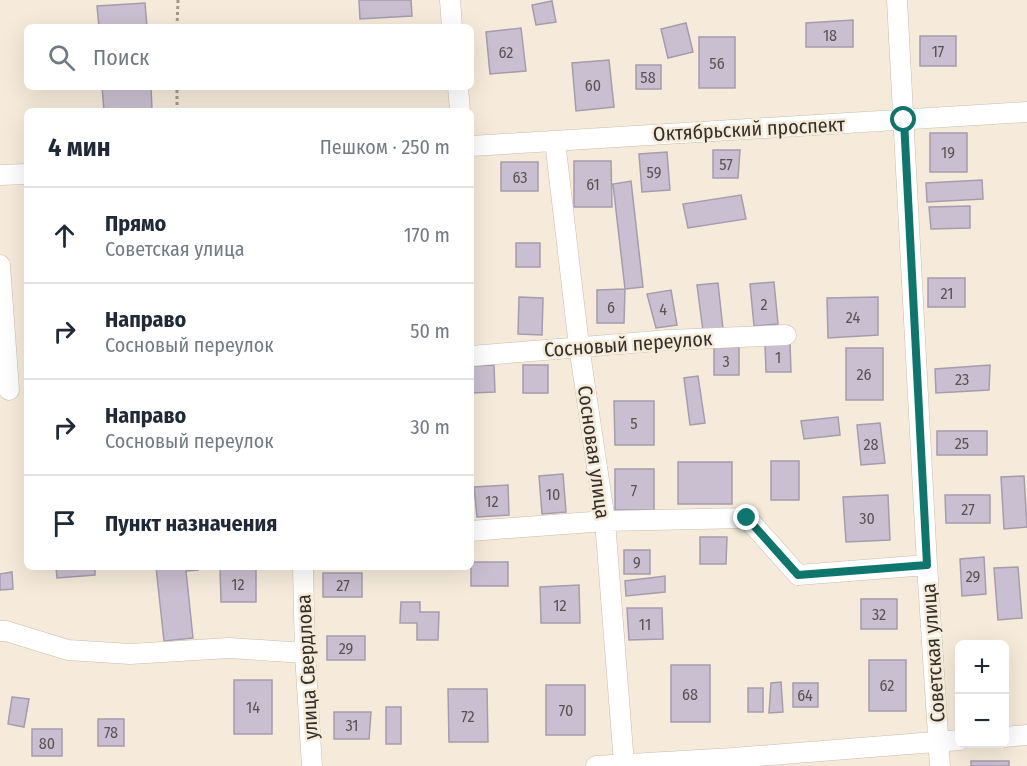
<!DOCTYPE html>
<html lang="ru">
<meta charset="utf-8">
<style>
body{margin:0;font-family:"Fira Sans Condensed",sans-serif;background:#f2f2f3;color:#1f2937}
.controls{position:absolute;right:18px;bottom:18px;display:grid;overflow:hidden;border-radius:9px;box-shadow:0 6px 24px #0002}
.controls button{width:54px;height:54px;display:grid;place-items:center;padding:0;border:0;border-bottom:2px solid #e0e1e3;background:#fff;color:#1f2937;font:30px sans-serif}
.stop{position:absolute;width:18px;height:18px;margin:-14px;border:4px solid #0f766e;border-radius:50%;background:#fff}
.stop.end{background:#0f766e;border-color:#fff;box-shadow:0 2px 6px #0008}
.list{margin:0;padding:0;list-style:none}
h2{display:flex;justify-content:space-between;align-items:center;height:78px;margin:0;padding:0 24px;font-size:26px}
h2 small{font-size:20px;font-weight:400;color:#747a83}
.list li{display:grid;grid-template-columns:39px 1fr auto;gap:18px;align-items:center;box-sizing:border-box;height:96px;padding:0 24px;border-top:2px solid #e0e1e3}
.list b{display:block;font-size:22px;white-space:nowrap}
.list p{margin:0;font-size:20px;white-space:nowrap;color:#747a83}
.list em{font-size:20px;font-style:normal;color:#747a83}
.icon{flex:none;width:33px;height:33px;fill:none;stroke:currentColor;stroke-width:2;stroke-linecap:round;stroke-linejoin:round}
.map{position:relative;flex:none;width:1027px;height:766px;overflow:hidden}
.search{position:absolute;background:#fff;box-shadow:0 6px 24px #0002;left:24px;top:24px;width:450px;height:66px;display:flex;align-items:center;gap:15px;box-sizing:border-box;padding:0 21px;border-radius:9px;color:#747a83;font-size:22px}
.panel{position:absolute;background:#fff;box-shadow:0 6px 24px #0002;left:24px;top:108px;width:450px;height:462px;border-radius:9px}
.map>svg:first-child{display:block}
.building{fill:#c9bfd0;stroke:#a59cad;stroke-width:1.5}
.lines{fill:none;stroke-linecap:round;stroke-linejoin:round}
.minor-casing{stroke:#c8bdad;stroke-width:21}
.path{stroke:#a1998c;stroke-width:3;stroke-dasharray:3 3;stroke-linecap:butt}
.minor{stroke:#fff;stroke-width:20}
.route{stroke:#0f766e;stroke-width:8}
.labels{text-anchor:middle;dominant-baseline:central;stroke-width:5;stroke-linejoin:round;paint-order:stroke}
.number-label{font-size:16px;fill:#595453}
.street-label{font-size:20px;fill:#343029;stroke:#f6ebda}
</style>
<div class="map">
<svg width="1027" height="766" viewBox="0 0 1027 766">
<rect width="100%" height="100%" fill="#f6ebda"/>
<path class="building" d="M359,0H411L412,16L360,19Z
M552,1L556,22L536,25L532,5Z
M145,3L147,27H99L97,6Z
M853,20V47H806V23Z
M686,23L693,52L668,58L661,29Z
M521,28L526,71L490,74L486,32Z
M920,36H956V66H920Z
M699,37H735V88H699Z
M609,60L614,107L576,111L572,63Z
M636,65H661V89H636Z
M102,87H151L152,111H104Z
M930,133H967V172H930Z
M713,150H740L738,178H713Z
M667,152L670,190L642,192L639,154Z
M574,161H611L612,207H574Z
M501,162H538V191H501Z
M982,180L983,199L927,202L926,183Z
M631,181L643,287L625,289L613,184Z
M741,195L746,219L688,228L683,204Z
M970,206V228L931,229L929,207Z
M516,243H540V267H516Z
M928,278H965V307H928Z
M774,282L778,324L754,326L750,284Z
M718,283L723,329L703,331L697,285Z
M625,289L624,323H597V290Z
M671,290L677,325L656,328L647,294Z
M519,297L543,298L542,335L518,334Z
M878,297V335L828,338L827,298Z
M765,343H790L791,372H766Z
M714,347H739V375H714Z
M846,348H883V400H846Z
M494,365L495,392L471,393V366Z
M523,365H548V393H523Z
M990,365L989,390L936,393L935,369Z
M698,376L705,423L690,425L684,378Z
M614,401H654V445H615Z
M838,417L840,435L804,439L801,421Z
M880,423L885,463L861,465L857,425Z
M937,431H987V455H937Z
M771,461H799V500H771Z
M678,462H732V504H678Z
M615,469H654V510H615Z
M563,474L566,512L542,514L539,476Z
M1024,476L1027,527L1004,529L1001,477Z
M508,485L509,515L477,517L474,487Z
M888,495L890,540L846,542L843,497Z
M945,495H990V523H946Z
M700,537H727L726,564H700Z
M624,550H650V574H624Z
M984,557L986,594L962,596L960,559Z
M471,562H508V586H471Z
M56,567H95V575L57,578Z
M156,567H197L198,570L186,571L193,638L164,641Z
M220,567H256V602H221Z
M1018,567L1022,618L998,620L994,568Z
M12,572L13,589L0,590V574Z
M323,573H362V597H323Z
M665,576V592L626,596L625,581Z
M579,585L580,623H541L540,587Z
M861,599H897V629H861Z
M401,602H420V612H439L438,640H417V623H400Z
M627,608H662L663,639L629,640Z
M327,636H365V660H327Z
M869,660H906V711H869Z
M671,665H710V722H671Z
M234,680H272V734H234Z
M781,682L783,712L769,713L771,683Z
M793,683H818V707H793Z
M546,685H585V735H546Z
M748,688H763V712H748Z
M448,689H487L488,742H449Z
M12,697L29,699L24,727L8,724Z
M386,707H401V744H386Z
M334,712H371L369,739H334Z
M98,719H124V746H98Z
M32,729H62V756H32Z
M971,761H1009V766H971Z"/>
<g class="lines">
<defs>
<path id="minor" d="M450,0L452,27
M897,0L927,565L940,766
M458,87L460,111
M555,141L579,346L605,521L624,764
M471,146L1027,112
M0,175L27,174
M0,265L9,390
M471,356L669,340L786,335
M471,531L605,521L747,518L798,575L927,565
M303,567L305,653L312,766
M0,631H6L68,650L130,654L229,648L305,653
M1004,737L1027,735
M596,766L733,758L960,740"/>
</defs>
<use href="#minor" class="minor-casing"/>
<path class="path" d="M177,27L178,0
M177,111V87"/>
<use href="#minor" class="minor"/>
</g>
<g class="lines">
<path class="route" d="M747,518L798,575L927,565L904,120"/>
</g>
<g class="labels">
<g class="number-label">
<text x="830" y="35">18</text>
<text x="938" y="51">17</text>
<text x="506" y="52">62</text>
<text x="717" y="63">56</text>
<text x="648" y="77">58</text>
<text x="593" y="85">60</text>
<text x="948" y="152">19</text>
<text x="726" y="164">57</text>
<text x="654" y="172">59</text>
<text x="520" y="177">63</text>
<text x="593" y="184">61</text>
<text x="947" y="293">21</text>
<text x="764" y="304">2</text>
<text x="611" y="307">6</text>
<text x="663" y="309">4</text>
<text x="853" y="317">24</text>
<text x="778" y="357">1</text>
<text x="726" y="361">3</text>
<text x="864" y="374">26</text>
<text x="962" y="379">23</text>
<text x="634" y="423">5</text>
<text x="962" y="443">25</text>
<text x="871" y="444">28</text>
<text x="634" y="490">7</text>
<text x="553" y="494">10</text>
<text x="492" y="501">12</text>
<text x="968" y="509">27</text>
<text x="867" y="518">30</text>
<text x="637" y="562">9</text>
<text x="973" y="576">29</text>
<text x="238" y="584">12</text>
<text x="343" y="585">27</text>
<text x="560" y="605">12</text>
<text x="879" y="614">32</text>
<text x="645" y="624">11</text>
<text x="346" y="648">29</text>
<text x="887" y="685">62</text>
<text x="690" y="694">68</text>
<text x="805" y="695">64</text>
<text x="253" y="707">14</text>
<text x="566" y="710">70</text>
<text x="468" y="716">72</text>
<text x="352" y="725">31</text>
<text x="111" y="732">78</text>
<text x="47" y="743">80</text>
</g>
<g class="street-label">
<text transform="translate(749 129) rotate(-3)">Октябрьский проспект</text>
<text transform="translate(628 344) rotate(-4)">Сосновый переулок</text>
<text transform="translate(594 452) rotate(82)">Сосновая улица</text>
<text transform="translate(933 653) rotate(-94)">Советская улица</text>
<text transform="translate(307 667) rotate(-93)">улица Свердлова</text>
</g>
</g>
</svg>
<div class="controls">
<button>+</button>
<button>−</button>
</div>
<div class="stop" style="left:904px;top:120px"></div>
<div class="stop end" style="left:747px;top:518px"></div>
<div class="search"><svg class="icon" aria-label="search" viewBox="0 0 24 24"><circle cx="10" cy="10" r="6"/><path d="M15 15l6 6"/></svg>Поиск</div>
<section class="panel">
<h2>4 мин<small>Пешком · 250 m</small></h2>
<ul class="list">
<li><svg class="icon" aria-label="ahead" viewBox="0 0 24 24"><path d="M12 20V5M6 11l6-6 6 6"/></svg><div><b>Прямо</b><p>Советская улица</p></div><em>170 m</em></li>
<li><svg class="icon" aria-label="right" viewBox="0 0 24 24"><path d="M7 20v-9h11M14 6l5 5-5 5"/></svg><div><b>Направо</b><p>Сосновый переулок</p></div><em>50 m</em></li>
<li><svg class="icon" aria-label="right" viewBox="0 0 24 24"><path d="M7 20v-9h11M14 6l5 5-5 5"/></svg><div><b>Направо</b><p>Сосновый переулок</p></div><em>30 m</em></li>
<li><svg class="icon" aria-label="arrive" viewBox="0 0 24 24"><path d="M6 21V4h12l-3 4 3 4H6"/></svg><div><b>Пункт назначения</b></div></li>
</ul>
</section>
</div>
